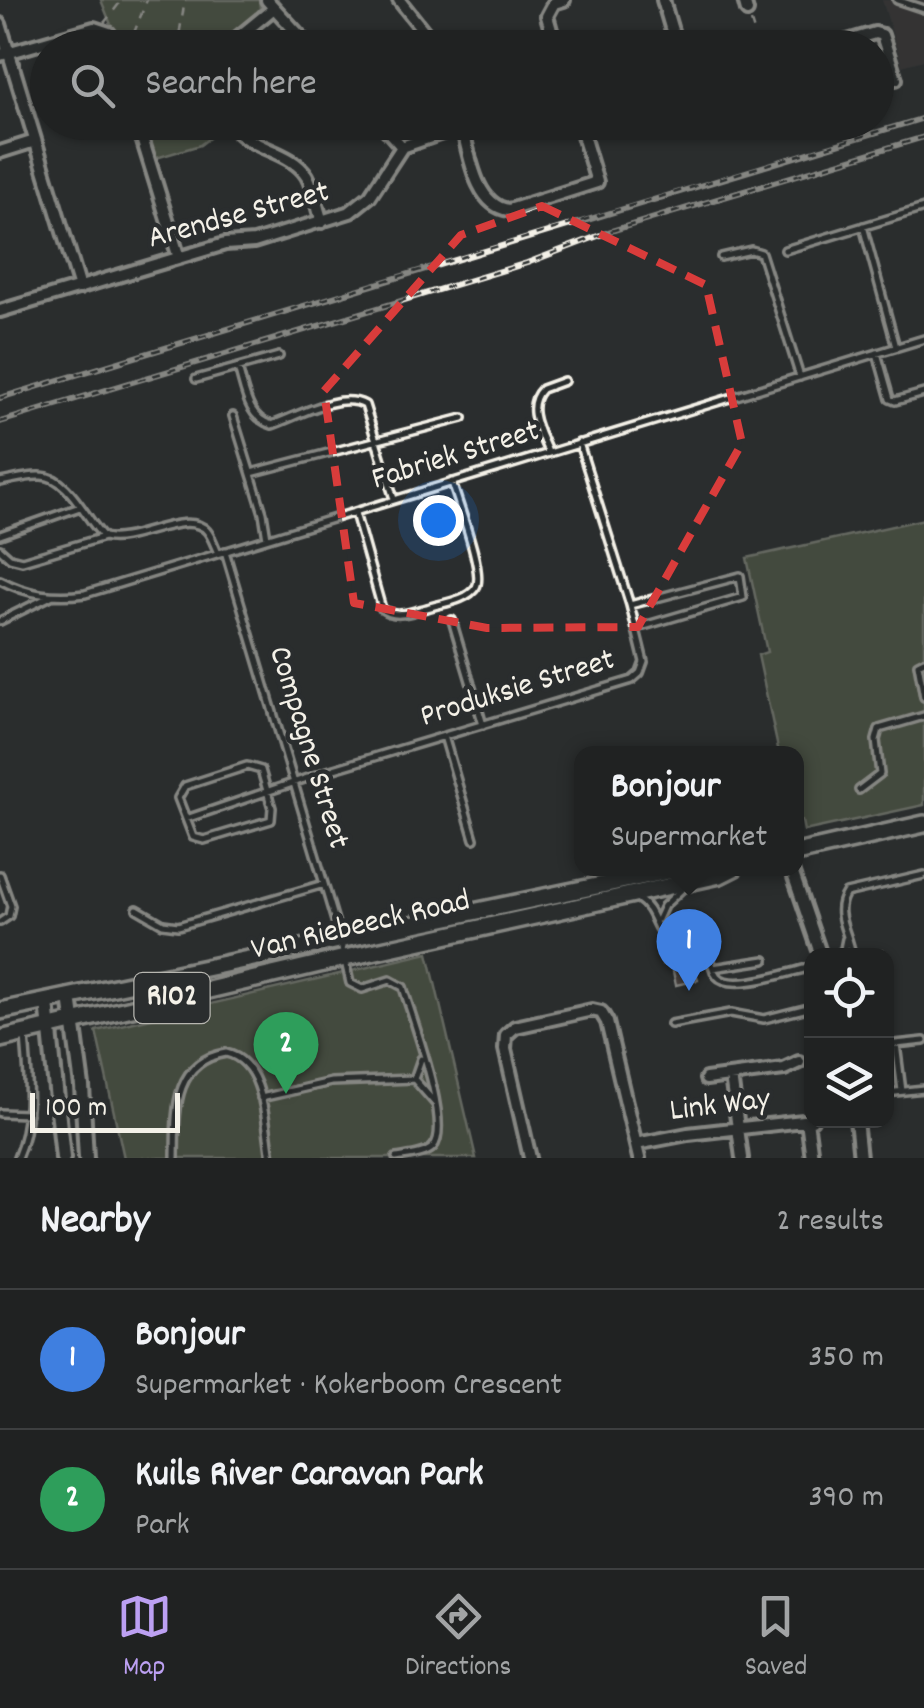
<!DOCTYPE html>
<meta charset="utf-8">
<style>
body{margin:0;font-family:Dekko,sans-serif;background:#2d2f2f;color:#f1f3f6}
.controls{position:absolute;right:30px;bottom:30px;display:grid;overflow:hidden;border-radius:20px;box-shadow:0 2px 8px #0004}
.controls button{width:90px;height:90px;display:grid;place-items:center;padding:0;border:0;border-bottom:2px solid #3d3f40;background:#202222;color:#f1f3f6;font:50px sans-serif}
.scale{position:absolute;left:30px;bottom:25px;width:150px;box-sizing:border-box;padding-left:10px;border:5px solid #f4f1e8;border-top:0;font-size:28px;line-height:35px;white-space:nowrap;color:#f4f1e8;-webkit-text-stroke:8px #2a2d2e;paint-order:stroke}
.you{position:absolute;left:438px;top:520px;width:35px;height:35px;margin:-25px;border:8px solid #fff;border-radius:50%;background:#1a73e8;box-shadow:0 0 0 15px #1a73e833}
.badge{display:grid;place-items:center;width:65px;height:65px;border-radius:50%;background:#bca0f2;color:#fff;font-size:32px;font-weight:700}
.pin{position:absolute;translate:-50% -82px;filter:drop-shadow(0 2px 5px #0008)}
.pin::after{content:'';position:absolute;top:52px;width:35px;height:30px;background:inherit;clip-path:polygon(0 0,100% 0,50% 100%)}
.popup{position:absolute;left:574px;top:746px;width:230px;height:130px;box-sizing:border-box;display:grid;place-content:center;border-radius:20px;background:#202222;filter:drop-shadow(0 2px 8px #0005);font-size:32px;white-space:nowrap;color:#a2a4a5}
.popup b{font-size:38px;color:#f1f3f6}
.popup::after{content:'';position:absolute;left:50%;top:100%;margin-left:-20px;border:20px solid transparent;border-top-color:#202222}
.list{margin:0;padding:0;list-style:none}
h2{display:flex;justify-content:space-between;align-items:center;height:130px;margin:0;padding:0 40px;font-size:42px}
h2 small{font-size:32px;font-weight:400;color:#a2a4a5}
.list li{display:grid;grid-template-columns:65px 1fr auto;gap:30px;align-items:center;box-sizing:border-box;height:140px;padding:0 40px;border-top:2px solid #3d3f40}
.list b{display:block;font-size:38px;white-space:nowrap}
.list p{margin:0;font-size:32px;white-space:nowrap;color:#a2a4a5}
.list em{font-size:32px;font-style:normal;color:#a2a4a5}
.icon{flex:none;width:55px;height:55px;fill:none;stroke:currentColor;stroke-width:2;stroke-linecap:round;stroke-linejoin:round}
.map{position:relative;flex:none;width:924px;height:1158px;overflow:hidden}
.search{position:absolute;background:#202222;box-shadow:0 2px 8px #0004;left:30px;right:30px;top:30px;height:110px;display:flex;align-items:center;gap:25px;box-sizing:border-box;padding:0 35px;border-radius:55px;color:#a2a4a5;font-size:38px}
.sheet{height:410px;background:#202222}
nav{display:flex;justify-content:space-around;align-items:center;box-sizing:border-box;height:140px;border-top:2px solid #3d3f40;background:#202222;font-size:28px;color:#a2a4a5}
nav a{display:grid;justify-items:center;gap:5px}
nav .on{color:#bca0f2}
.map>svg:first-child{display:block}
.built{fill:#3f3b3b}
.green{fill:#646d53;stroke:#acaf9e;stroke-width:2.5}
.building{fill:#6f5d58;stroke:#f4f1e8;stroke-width:2.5}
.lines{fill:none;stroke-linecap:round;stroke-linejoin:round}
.service-casing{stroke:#f4f1e8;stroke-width:12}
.minor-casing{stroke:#f4f1e8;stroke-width:18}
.tertiary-casing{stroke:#f4f1e8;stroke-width:20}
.primary-casing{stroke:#f4f1e8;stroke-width:22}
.path{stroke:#f4f1e8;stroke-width:2.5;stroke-dasharray:8 8;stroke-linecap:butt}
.service{stroke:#2a2d2e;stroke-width:5}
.minor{stroke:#2a2d2e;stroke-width:10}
.tertiary{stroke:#2a2d2e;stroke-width:12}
.primary{stroke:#2a2d2e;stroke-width:15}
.rail-casing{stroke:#f4f1e8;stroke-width:6}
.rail{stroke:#2a2d2e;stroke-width:2.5;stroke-dasharray:8;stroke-linecap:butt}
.marked{fill:none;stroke:#d93c3b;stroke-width:8;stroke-dasharray:20 12;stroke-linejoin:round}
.labels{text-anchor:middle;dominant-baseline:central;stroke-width:9;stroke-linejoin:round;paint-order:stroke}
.shield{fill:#2a2d2e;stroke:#b7b6b0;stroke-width:2.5}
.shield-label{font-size:30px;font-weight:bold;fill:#f4f1e8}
.street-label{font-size:32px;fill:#f4f1e8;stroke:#2a2d2e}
</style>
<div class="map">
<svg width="924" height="1158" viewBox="0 0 924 1158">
<rect width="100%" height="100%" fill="#2a2d2e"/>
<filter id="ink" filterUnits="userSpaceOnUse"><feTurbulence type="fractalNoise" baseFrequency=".01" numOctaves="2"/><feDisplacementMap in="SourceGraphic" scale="20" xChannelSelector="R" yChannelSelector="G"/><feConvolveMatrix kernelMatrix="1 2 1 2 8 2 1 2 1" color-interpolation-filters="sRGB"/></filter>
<g filter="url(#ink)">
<path class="built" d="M882,0H924V60L902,66Z"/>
<path class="green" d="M101,0H259L260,8L254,18L216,47H120Z
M223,122L225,126L200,145L153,159L142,123Z
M924,519V805L804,831L802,821H797L796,754L779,753L758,655L767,652L747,558Z
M428,953L476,1158H124L96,1031Z"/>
<path class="building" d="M701,942L704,955L692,957L698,980L676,985L671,962L662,964L659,950Z"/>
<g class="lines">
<defs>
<path id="service" d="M897,0L924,9
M863,226L896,347
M785,250L924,208
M721,257L751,250L761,253L800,377
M877,353L890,399L895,401L924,393
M238,368C245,390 247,418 272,425C298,416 340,391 365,405L394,499
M196,379L279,356
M233,416L263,513L267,538
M548,452C540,432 524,407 542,389L564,381
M251,473L463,418
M0,482C13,480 28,475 41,476C69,476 86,520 104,537
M355,513L382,609C396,619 411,612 427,608C442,603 467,601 476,587C485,572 457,501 452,482
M0,535L80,507
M0,549L10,558L22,561L104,537C132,545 187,508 207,531C212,537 215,547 218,553
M225,551L338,931L350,983L362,989L390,980L403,987C411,1015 453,1126 433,1147C426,1155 407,1156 396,1158
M0,580C28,595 54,598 85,594L924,339
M630,605L740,576L743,597L637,628
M452,620L483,725
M0,621L51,596
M924,661L918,664L924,697
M444,736L474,839
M247,766L261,770L272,808L271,820L204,840L193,837L178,798L185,786Z
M859,790L880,774L876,740L879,729L924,716
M186,819L334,769L632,680L640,673L644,662L630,605L579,443
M0,875L11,906L9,916L0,922
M638,899C655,910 653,927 666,939L699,935L706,937C711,949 709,966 717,976C731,993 792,971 812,967
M137,909L163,924L178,926L324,884
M658,919L664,906L682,889
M837,956L844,949L846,939
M852,956C850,934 832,914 846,893L924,875
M881,956L882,955
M713,968L765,960
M671,1024L731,1013L764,1019L812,1007
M896,1044L902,1091
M886,1045L924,1041
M414,1079L435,1103
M414,1079L421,1059
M886,1093L924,1089
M261,1098L331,1082L414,1079
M0,1113L28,1114
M17,1158C34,1119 28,1077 25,1036
M175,1158C176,1115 171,1062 226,1053C266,1062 265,1125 271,1158"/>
<path id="minor" d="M267,0L311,48
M399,0L437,48
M663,0L677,48
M744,0L747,11
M0,24L80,288
M225,48L274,8
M556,48L547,16L554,3L564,0
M824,48L875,33L882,35L896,79
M0,55L94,28L109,33L115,48
M137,122L179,258
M229,122C247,150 290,149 307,176C314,189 317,207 322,222
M380,122L402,147
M461,122C469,151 474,206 509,210L597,182L579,122
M0,152L35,141
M0,311L225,244L254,242L350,212L370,196L402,147L462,126
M791,868L821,956
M731,1076L742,1158
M706,1079L784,1069L799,1062
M807,1120L812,1158
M856,1120L860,1158
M636,1144L688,1134L812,1120
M530,1158L505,1049L506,1035L515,1027L592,1010L601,1012L607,1022L639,1158"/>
<path id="tertiary" d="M70,997L82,1086L86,1158
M47,1002L63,1158"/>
<path id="primary" d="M796,853L924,824
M0,1011L683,868
M0,1039L345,958L720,875L734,868"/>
</defs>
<use href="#service" class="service-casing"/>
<use href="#minor" class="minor-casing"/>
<use href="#tertiary" class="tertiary-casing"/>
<use href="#primary" class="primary-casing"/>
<path class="path" d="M751,22L759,48
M104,23L122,0
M128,48L147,0
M177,48L185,0
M152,140L158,122"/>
<use href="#service" class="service"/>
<use href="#minor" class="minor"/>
<use href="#tertiary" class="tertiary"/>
<use href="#primary" class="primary"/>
<defs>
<path id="rail" d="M0,398C308,305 615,209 924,118
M0,422L527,263L611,231L924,137"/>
</defs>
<use href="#rail" class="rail-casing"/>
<use href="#rail" class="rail"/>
</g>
</g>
<path d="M0 0H924V1158H0ZM542,206L706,285L742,443L638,627L487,628L354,603L324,391L461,235Z" fill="#2a2d2e" fill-opacity=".55" fill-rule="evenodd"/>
<path class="marked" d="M542,206L706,285L742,443L638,627L487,628L354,603L324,391L461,235Z"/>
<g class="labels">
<rect class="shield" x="134.5" y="973" width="75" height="50" rx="8"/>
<g class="shield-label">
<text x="172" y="998">R102</text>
</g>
<g class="street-label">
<text transform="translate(239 217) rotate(-15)">Arendse Street</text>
<text transform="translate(456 457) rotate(-17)">Fabriek Street</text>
<text transform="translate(518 690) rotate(-17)">Produksie Street</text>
<text transform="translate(307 748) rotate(73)">Compagne Street</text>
<text transform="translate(361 927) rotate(-13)">Van Riebeeck Road</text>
<text transform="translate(720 1107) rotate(-7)">Link Way</text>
</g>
</g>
</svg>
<div class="controls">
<button><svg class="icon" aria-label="locate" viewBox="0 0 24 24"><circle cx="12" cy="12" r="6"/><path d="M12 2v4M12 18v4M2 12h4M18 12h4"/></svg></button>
<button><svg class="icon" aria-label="layers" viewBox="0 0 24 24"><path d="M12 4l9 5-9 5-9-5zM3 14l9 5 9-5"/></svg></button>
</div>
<div class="scale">100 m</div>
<div class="you"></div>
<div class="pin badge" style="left:689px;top:991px;background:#3f7fe0">1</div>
<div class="popup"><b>Bonjour</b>Supermarket</div>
<div class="pin badge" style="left:286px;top:1094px;background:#2e9e5b">2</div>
<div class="search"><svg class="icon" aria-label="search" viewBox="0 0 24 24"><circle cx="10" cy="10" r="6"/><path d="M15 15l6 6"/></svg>Search here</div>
</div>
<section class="sheet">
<h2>Nearby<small>2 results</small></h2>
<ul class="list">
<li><span class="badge" style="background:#3f7fe0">1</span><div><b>Bonjour</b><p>Supermarket · Kokerboom Crescent</p></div><em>350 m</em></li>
<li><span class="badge" style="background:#2e9e5b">2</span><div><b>Kuils River Caravan Park</b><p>Park</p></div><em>390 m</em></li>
</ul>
</section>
<nav>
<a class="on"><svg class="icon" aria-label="map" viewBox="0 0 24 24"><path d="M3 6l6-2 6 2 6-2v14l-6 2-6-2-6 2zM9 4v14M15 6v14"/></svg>Map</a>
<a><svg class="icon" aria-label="directions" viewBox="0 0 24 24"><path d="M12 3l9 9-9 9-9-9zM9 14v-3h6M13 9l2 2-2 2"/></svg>Directions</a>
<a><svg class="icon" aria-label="saved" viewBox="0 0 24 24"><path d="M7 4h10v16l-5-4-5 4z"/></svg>Saved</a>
</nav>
